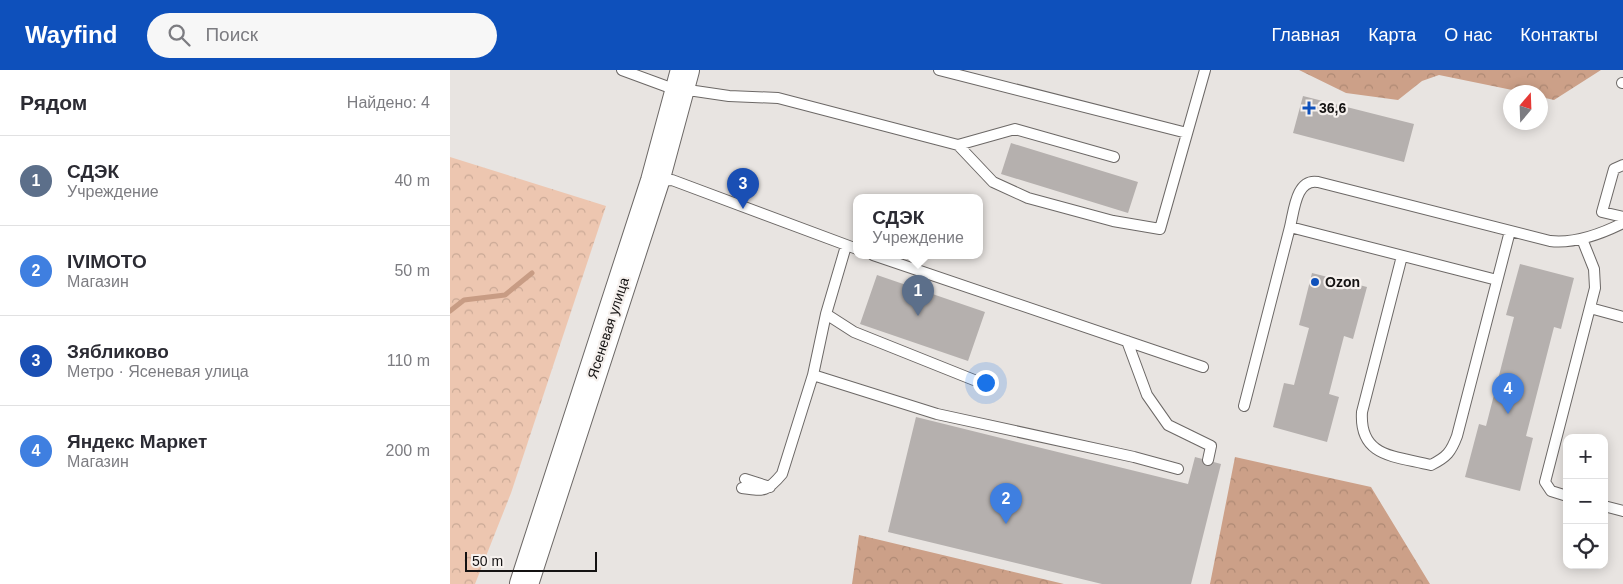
<!DOCTYPE html>
<html lang="ru">
<meta charset="utf-8">
<style>
body{margin:0;font-family:Arial,sans-serif;background:#f7f7f7;color:#2b2b33}
.controls{position:absolute;right:15px;bottom:15px;display:grid;overflow:hidden;border-radius:10px;box-shadow:0 2px 12px #0003}
.controls button{width:45px;height:45px;display:grid;place-items:center;padding:0;border:0;border-bottom:1px solid #e1e1e2;background:#fff;color:#2b2b33;font:25px sans-serif}
.compass{position:absolute;left:1053px;top:15px;width:45px;height:45px;border-radius:50%;background:#fff;box-shadow:0 2px 12px #0003;rotate:19deg}
.scale{position:absolute;left:15px;bottom:12px;width:132px;box-sizing:border-box;padding-left:5px;border:2px solid #141212;border-top:0;font-size:14px;line-height:18px;white-space:nowrap;color:#141212;-webkit-text-stroke:4px #f6f1ee;paint-order:stroke}
.you{position:absolute;left:535px;top:312px;width:18px;height:18px;margin:-12px;border:4px solid #fff;border-radius:50%;background:#1a73e8;box-shadow:0 0 0 8px #1a73e833}
.badge{display:grid;place-items:center;width:32px;height:32px;border-radius:50%;background:#0e50bb;color:#fff;font-size:16px;font-weight:700}
.pin{position:absolute;translate:-50% -41px;filter:drop-shadow(0 1px 2px #0008)}
.pin::after{content:'';position:absolute;top:26px;width:18px;height:15px;background:inherit;clip-path:polygon(0 0,100% 0,50% 100%)}
.popup{position:absolute;left:403px;top:124px;width:130px;height:65px;box-sizing:border-box;display:grid;place-content:center;border-radius:10px;background:#fff;filter:drop-shadow(0 1px 4px #0005);font-size:16px;white-space:nowrap;color:#7c7c81}
.popup b{font-size:19px;color:#2b2b33}
.popup::after{content:'';position:absolute;left:50%;top:100%;margin-left:-10px;border:10px solid transparent;border-top-color:#fff}
.list{margin:0;padding:0;list-style:none}
h2{display:flex;justify-content:space-between;align-items:center;height:65px;margin:0;padding:0 20px;font-size:21px}
h2 small{font-size:16px;font-weight:400;color:#7c7c81}
.list li{display:grid;grid-template-columns:32px 1fr auto;gap:15px;align-items:center;box-sizing:border-box;height:90px;padding:0 20px;border-top:1px solid #e1e1e2}
.list b{display:block;font-size:19px;white-space:nowrap}
.list p{margin:0;font-size:16px;white-space:nowrap;color:#7c7c81}
.list em{font-size:16px;font-style:normal;color:#7c7c81}
.icon{flex:none;width:28px;height:28px;fill:none;stroke:currentColor;stroke-width:2;stroke-linecap:round;stroke-linejoin:round}
.map{position:relative;flex:none;width:1173px;height:514px;overflow:hidden}
header{display:flex;align-items:center;gap:30px;box-sizing:border-box;height:70px;padding:0 25px;background:#0e50bb;color:#fff}
header strong{font-size:24px}
nav{display:flex;gap:28px;margin-inline-start:auto;font-size:18px}
.search{width:350px;height:45px;background:#f7f7f7;display:flex;align-items:center;gap:12px;box-sizing:border-box;padding:0 18px;border-radius:28px;color:#7c7c81;font-size:19px}
main{display:flex}
aside{flex:1;background:#fff}
.map>svg:first-child{display:block}
.forest{fill:url(#forest-crowns)}
.park{fill:url(#park-crowns)}
.lines{fill:none;stroke-linecap:round;stroke-linejoin:round}
.stream{stroke:#c89c84;stroke-width:5}
.building{fill:#b5b0ae}
.lane-casing{stroke:#6c6866;stroke-width:12}
.secondary-casing{stroke:#6c6866;stroke-width:30}
.lane{stroke:#fff;stroke-width:10}
.secondary{stroke:#fff;stroke-width:28}
.poi-dot{fill:#0e50bb;stroke:#f6f1ee;stroke-width:2}
.labels{text-anchor:middle;dominant-baseline:central;stroke-width:4.5;stroke-linejoin:round;paint-order:stroke}
.poi-label{font-size:14px;font-weight:bold;fill:#141212;stroke:#f6f1ee;text-anchor:start}
.street-label{font-size:14px;fill:#141212;stroke:#f6f1ee}
</style>
<header>
<strong>Wayfind</strong>
<div class="search"><svg class="icon" aria-label="search" viewBox="0 0 24 24"><circle cx="10" cy="10" r="6"/><path d="M15 15l6 6"/></svg>Поиск</div>
<nav><a>Главная</a><a>Карта</a><a>О нас</a><a>Контакты</a></nav>
</header>
<main>
<aside>
<h2>Рядом<small>Найдено: 4</small></h2>
<ul class="list">
<li><span class="badge" style="background:#5c6f8a">1</span><div><b>СДЭК</b><p>Учреждение</p></div><em>40 m</em></li>
<li><span class="badge" style="background:#3f7fe0">2</span><div><b>IVIMOTO</b><p>Магазин</p></div><em>50 m</em></li>
<li><span class="badge" style="background:#1a4fb4">3</span><div><b>Зябликово</b><p>Метро · Ясеневая улица</p></div><em>110 m</em></li>
<li><span class="badge" style="background:#3f7fe0">4</span><div><b>Яндекс Маркет</b><p>Магазин</p></div><em>200 m</em></li>
</ul>
</aside>
<div class="map">
<svg width="1173" height="514" viewBox="0 0 1173 514">
<defs>
<pattern id="forest-crowns" width="20" height="18" patternUnits="userSpaceOnUse" patternTransform="scale(1.25)"><rect width="20" height="18" fill="#cca088"/><path d="M2 6a3 3 0 1 1 6 0M12 15a3 3 0 1 1 6 0" fill="none" stroke="#ae8974"/></pattern>
<pattern id="park-crowns" width="20" height="18" patternUnits="userSpaceOnUse" patternTransform="scale(1.25)"><rect width="20" height="18" fill="#edc6b0"/><path d="M2 6a3 3 0 1 1 6 0M12 15a3 3 0 1 1 6 0" fill="none" stroke="#caa996"/></pattern>
</defs>
<rect width="100%" height="100%" fill="#e8e4e1"/>
<path class="forest" d="M849,0H1151L1104,30L1091,27L1090,22H1072L989,5L972,11L948,30L896,23Z
M785,387L921,417L980,514H760Z
M409,465L614,514H402Z"/>
<path class="park" d="M0,87L156,136L61,423L25,514H0Z"/>
<g class="lines">
<path class="stream" d="M0,241L14,230L55,225L82,203"/>
</g>
<path class="building" d="M853,26L964,54L954,92L843,63Z
M561,73L688,112L678,143L551,104Z
M1070,194L1124,208L1111,259L1104,257L1076,366L1083,368L1070,421L1015,407L1029,354L1036,356L1064,247L1056,245Z
M862,203L917,217L903,269L894,266L879,324L889,327L877,372L823,357L834,313L844,315L859,258L849,255Z
M427,205L535,242L518,291L410,254Z
M466,347L738,414L745,387L771,394L741,514H652L438,462Z"/>
<g class="lines">
<defs>
<path id="lane" d="M172,0L229,21H245L279,26L328,28L508,75L565,59L664,87
M489,0L737,63
M1172,13H1173
M508,75L543,112L578,128L663,151L710,159L755,0
M1173,95L1164,99L1152,142L1173,147
M206,111L222,110L407,179
M423,185L753,297
M952,186L912,342C909,388 946,386 981,395C997,387 1001,382 1007,366L1060,161
M1047,210L840,157C844,141 846,108 868,112L1100,171C1125,174 1151,164 1173,153
M1140,238L1173,247
M376,244L404,262L524,310
M677,271L697,325L718,355L761,376L758,390
M363,305L487,344L684,387L728,399
M794,336L840,157
M295,409L320,417
M292,418C314,421 317,422 332,404L363,305L376,244L396,176
M1117,426L1101,421L1095,412L1145,218L1144,199L1132,169
M1154,436L1173,441"/>
<path id="secondary" d="M74,514L205,111L235,0"/>
</defs>
<use href="#lane" class="lane-casing"/>
<use href="#secondary" class="secondary-casing"/>
<use href="#lane" class="lane"/>
<use href="#secondary" class="secondary"/>
</g>
<g class="poi-dot">
<path d="M856.5 30.5h5v5h5v5h-5v5h-5v-5h-5v-5h5z"/>
<circle cx="865" cy="212" r="5"/>
</g>
<g class="labels">
<g class="poi-label">
<text x="869" y="38">36,6</text>
<text x="875" y="212">Ozon</text>
</g>
<g class="street-label">
<text transform="translate(158 258) rotate(-72)">Ясеневая улица</text>
</g>
</g>
</svg>
<div class="controls">
<button>+</button>
<button>−</button>
<button><svg class="icon" aria-label="locate" viewBox="0 0 24 24"><circle cx="12" cy="12" r="6"/><path d="M12 2v4M12 18v4M2 12h4M18 12h4"/></svg></button>
</div>
<svg class="compass" viewBox="-18 -18 36 36"><path d="M0-13l5 13h-10z" fill="#e53935"/><path d="M0 13l5-13h-10z" fill="#7c7c81"/></svg>
<div class="scale">50 m</div>
<div class="you"></div>
<div class="pin badge" style="left:468px;top:246px;background:#5c6f8a">1</div>
<div class="popup"><b>СДЭК</b>Учреждение</div>
<div class="pin badge" style="left:556px;top:454px;background:#3f7fe0">2</div>
<div class="pin badge" style="left:293px;top:139px;background:#1a4fb4">3</div>
<div class="pin badge" style="left:1058px;top:344px;background:#3f7fe0">4</div>
</div>
</main>
